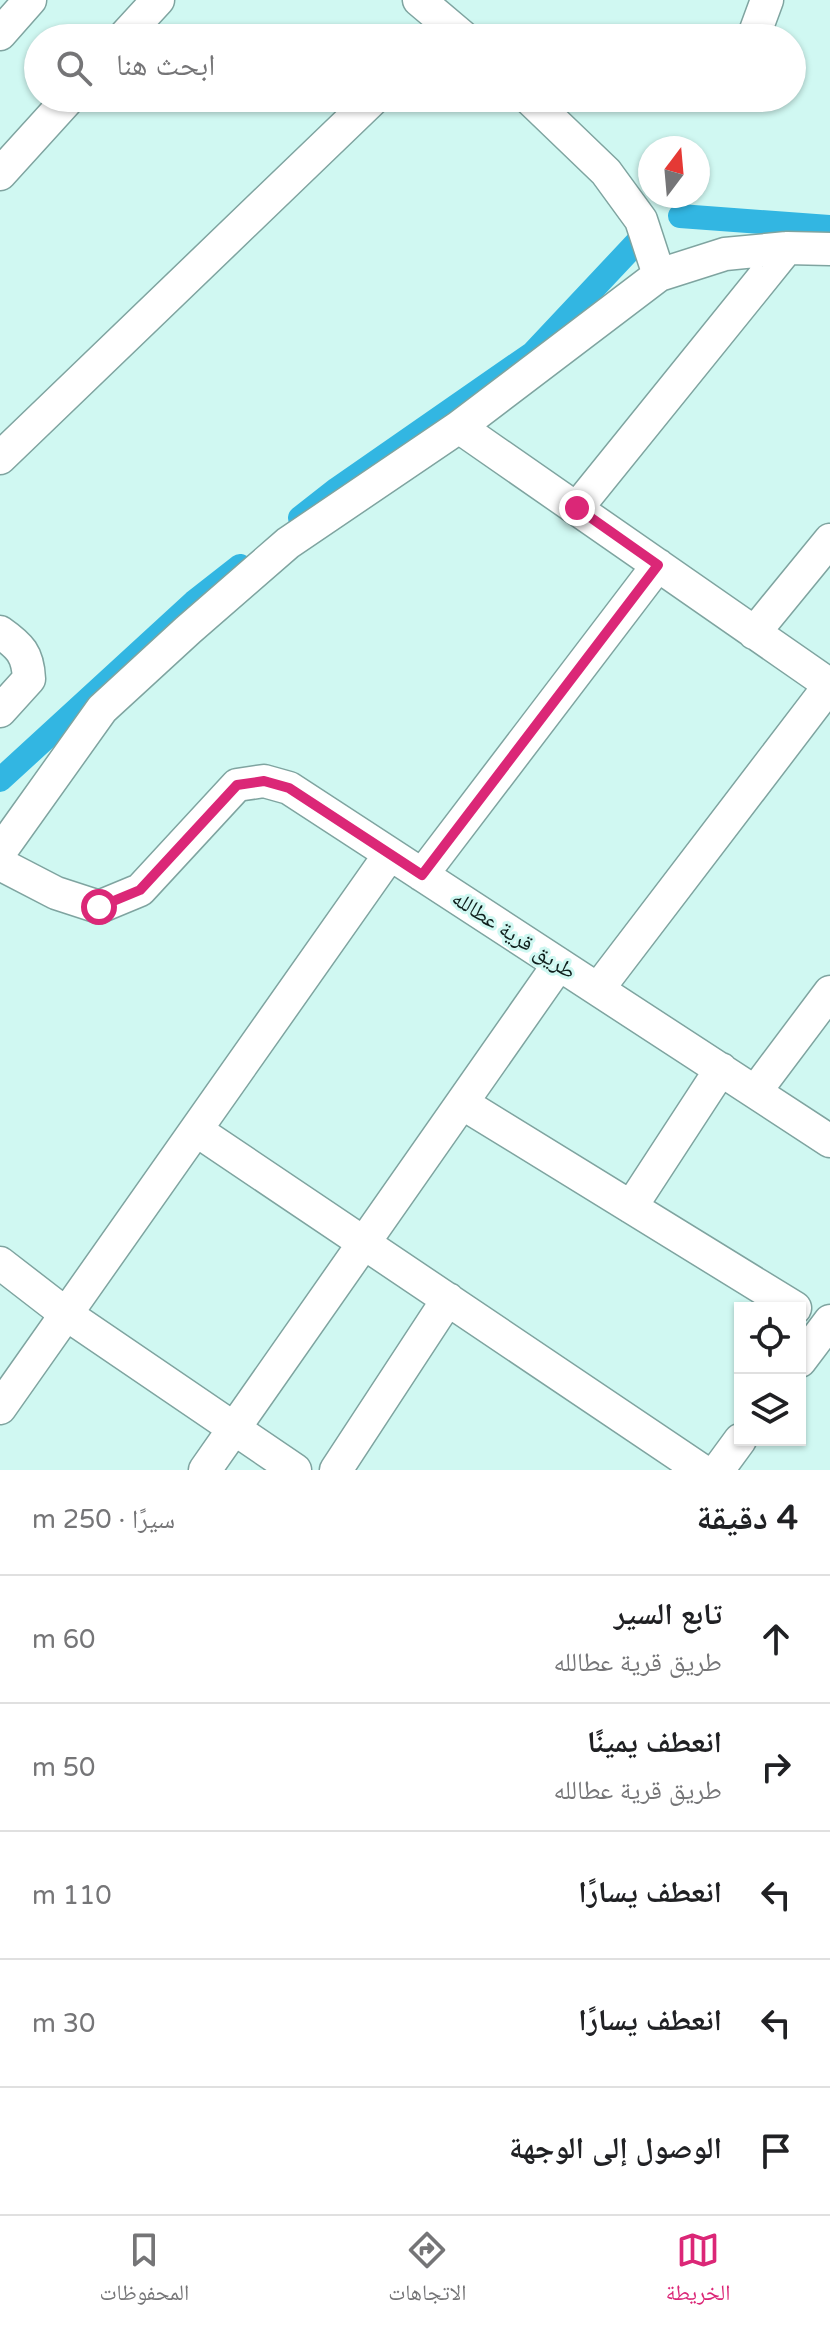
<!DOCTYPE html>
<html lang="ar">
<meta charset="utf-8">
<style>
body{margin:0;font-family:"Varela Round","Noto Naskh Arabic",sans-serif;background:#f2f2f2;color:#202124;direction:rtl}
.controls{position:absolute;right:24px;bottom:24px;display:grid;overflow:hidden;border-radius:0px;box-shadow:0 2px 6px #0004}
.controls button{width:72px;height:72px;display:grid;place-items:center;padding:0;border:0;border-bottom:2px solid #e0e0e0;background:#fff;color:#202124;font:40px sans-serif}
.compass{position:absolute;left:638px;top:136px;width:72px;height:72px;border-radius:50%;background:#fff;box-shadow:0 2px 6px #0004;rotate:16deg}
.stop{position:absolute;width:24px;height:24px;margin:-18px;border:6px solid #db2777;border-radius:50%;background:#fff}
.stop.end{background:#db2777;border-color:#fff;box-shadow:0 2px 8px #0008}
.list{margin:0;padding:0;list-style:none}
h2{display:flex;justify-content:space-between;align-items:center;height:104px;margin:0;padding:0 32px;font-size:34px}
h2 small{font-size:26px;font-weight:400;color:#757577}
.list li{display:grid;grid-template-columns:52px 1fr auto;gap:24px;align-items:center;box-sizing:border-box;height:128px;padding:0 32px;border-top:2px solid #e0e0e0}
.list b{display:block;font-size:30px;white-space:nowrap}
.list p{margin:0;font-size:26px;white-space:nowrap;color:#757577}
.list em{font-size:26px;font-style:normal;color:#757577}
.icon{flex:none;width:44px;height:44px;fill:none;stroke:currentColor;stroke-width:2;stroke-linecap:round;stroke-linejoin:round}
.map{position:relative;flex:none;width:830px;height:1470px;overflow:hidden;direction:ltr}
.search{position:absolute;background:#fff;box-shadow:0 2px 6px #0004;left:24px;right:24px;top:24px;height:88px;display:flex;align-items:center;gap:20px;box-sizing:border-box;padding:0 28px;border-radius:44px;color:#757577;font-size:30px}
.sheet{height:744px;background:#fff}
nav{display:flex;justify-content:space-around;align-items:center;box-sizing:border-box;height:112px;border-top:2px solid #e0e0e0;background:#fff;font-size:22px;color:#757577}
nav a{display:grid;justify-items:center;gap:4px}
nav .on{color:#db2777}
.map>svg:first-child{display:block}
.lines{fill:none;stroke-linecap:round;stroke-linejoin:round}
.canal{stroke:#32b6e2;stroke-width:24}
.minor-casing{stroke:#7fa4a0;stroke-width:35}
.minor{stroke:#fff;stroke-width:32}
.route{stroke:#db2777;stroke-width:10}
.labels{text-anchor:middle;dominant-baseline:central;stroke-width:6;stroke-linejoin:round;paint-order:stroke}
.street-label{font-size:22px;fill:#0f1e1c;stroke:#d0f8f2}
</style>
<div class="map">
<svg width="830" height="1470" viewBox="0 0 830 1470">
<rect width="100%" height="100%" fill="#d0f8f2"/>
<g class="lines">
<path class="canal" d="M680,216L830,227
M300,518L337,489L533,353L641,238
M0,780L194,602L240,566"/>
<defs>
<path id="minor" d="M419,0L464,38
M0,34L30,0
M123,38L158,0
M753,38L767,0
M529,98L606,172L641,220L659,275
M0,174L69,98
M459,427L830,685
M0,458L374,98
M577,508L787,248
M0,632C20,646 28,654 29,679L0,711
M754,633L830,540
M0,852L102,709L188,630L288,543L459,427L659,275L725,254L787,248L830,249
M0,864L56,893L99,907L140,890L237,785L264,781L289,788L830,1141
M422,875L658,565
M598,989L830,685
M755,1092L830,992
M462,1103L795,1308
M196,1130L701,1470
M631,1207L721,1069
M0,1263L66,1314L295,1470
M800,1361L830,1321
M0,1408L390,854
M205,1470L559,964
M336,1470L448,1299
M718,1470L740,1440"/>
</defs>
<use href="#minor" class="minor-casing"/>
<use href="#minor" class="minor"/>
</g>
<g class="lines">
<path class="route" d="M99,907L140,890L237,785L264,781L289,788L422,875L658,565L577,508"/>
</g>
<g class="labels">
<g class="street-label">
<text transform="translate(514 935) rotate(33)">طريق قرية عطالله</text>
</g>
</g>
</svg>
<div class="controls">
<button><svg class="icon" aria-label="locate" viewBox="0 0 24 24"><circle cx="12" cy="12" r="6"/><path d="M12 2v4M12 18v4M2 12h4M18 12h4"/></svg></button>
<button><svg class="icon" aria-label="layers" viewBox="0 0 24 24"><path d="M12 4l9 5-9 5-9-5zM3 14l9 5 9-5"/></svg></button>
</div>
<svg class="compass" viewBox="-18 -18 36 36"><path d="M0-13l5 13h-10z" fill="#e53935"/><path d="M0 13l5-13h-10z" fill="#757577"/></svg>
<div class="stop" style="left:99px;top:907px"></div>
<div class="stop end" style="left:577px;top:508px"></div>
<div class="search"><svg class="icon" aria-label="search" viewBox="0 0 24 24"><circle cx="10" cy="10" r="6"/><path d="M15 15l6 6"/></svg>ابحث هنا</div>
</div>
<section class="sheet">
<h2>4 دقيقة<small>سيرًا · 250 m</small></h2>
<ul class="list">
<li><svg class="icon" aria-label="ahead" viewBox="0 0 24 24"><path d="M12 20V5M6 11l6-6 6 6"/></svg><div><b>تابع السير</b><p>طريق قرية عطالله</p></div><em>60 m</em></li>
<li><svg class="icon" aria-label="right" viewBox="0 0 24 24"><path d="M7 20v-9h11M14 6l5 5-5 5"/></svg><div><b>انعطف يمينًا</b><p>طريق قرية عطالله</p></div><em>50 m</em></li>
<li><svg class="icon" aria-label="left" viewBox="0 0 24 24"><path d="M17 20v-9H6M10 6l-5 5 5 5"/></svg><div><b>انعطف يسارًا</b></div><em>110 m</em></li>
<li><svg class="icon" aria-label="left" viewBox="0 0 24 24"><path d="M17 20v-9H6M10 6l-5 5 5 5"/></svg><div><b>انعطف يسارًا</b></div><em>30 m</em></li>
<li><svg class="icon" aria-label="arrive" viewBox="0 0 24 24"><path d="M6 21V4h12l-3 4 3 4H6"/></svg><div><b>الوصول إلى الوجهة</b></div></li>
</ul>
</section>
<nav>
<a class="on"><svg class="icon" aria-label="map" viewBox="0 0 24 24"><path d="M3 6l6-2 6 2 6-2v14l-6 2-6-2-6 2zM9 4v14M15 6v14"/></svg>الخريطة</a>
<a><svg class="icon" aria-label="directions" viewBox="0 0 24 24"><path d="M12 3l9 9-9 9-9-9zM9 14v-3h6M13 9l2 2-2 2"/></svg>الاتجاهات</a>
<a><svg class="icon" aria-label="saved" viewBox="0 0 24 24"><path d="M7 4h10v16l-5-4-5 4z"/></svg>المحفوظات</a>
</nav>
